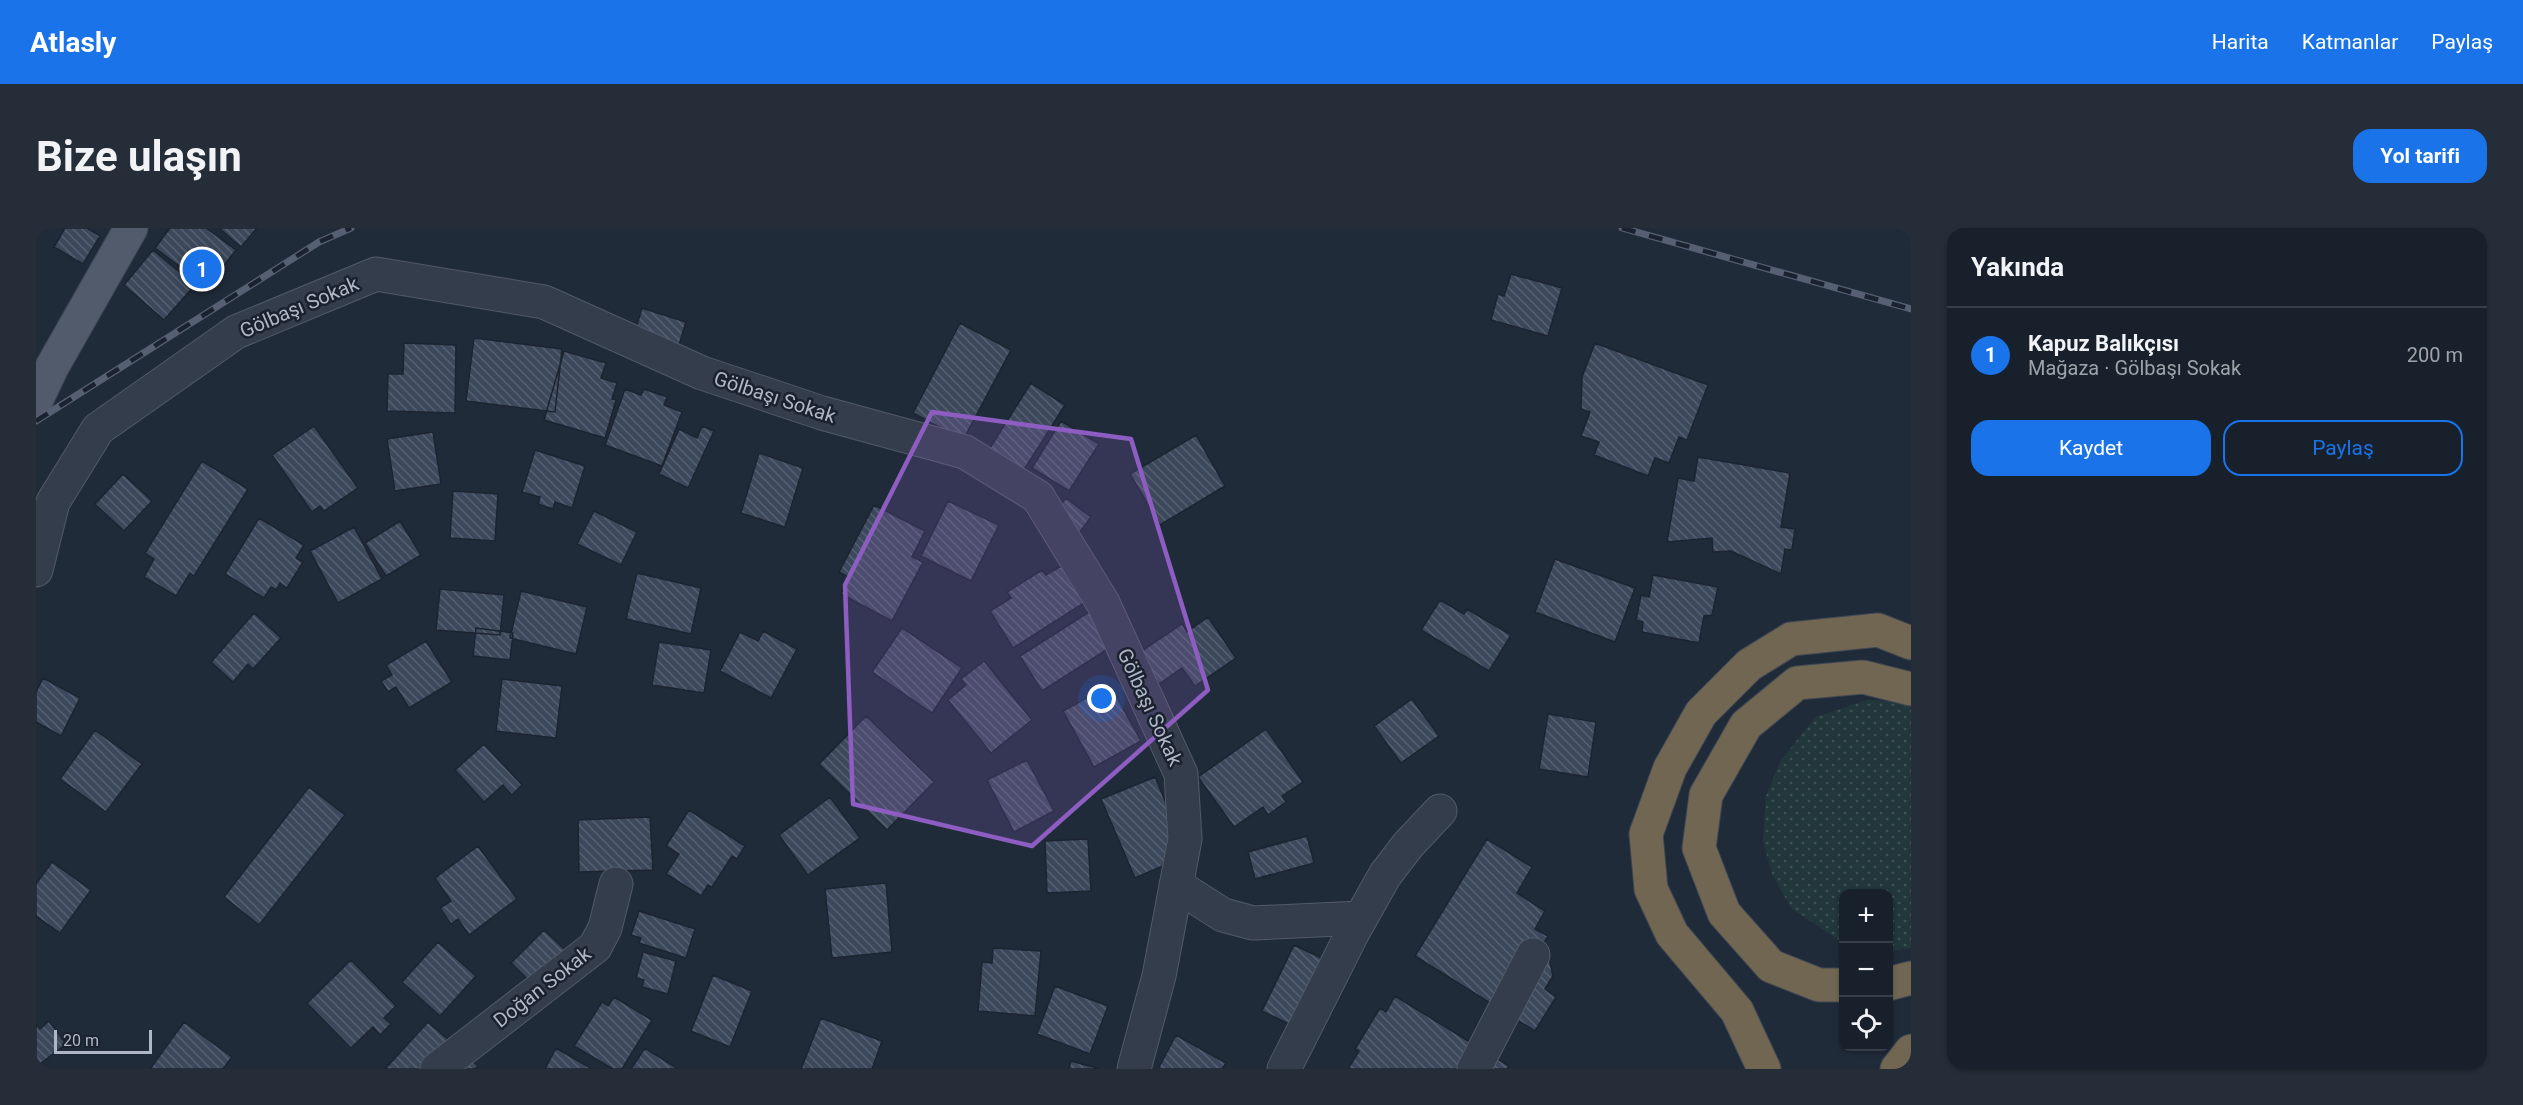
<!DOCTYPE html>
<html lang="tr">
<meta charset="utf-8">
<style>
body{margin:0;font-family:Roboto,sans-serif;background:#252d38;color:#f1f3f6}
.controls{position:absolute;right:18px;bottom:18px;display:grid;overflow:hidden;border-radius:12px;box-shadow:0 2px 4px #0004}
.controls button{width:54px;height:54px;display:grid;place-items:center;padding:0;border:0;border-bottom:2px solid #363e48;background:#18202c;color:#f1f3f6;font:30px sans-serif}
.scale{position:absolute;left:18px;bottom:15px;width:98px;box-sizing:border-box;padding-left:6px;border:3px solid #afb7c7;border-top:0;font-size:16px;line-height:21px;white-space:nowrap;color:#afb7c7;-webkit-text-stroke:4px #1a222f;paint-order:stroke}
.you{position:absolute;left:1066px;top:471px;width:21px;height:21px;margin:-15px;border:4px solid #fff;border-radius:50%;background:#1a73e8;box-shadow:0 0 0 9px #1a73e833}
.badge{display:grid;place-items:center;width:39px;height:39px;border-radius:50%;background:#1a73e8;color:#fff;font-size:20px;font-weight:700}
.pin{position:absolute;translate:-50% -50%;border:3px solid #fff;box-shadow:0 2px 6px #0006}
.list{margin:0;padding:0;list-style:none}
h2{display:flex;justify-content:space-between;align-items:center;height:78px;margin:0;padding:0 24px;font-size:26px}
h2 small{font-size:20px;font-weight:400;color:#9fa3a9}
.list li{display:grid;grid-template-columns:39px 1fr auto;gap:18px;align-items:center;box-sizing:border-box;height:96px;padding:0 24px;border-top:2px solid #363e48}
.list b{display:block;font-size:22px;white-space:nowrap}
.list p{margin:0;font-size:20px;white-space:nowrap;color:#9fa3a9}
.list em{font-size:20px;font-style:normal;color:#9fa3a9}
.actions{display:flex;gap:12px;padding:18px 24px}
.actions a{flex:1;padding:14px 0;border:2px solid #1a73e8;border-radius:18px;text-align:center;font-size:21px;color:#1a73e8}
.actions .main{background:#1a73e8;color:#fff}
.icon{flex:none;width:33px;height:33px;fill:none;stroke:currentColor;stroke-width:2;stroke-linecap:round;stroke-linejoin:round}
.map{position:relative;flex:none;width:1875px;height:841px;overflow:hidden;border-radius:18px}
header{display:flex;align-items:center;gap:36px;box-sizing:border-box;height:84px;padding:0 30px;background:#1a73e8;color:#fff}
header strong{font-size:28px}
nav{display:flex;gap:33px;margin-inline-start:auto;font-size:21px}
.intro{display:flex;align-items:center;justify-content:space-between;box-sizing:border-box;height:144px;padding:0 36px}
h1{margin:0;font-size:42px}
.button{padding:15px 27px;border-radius:18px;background:#1a73e8;color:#fff;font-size:21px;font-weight:700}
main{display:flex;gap:36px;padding:0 36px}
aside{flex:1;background:#18202c;border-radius:18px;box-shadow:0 2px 4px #0004}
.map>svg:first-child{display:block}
.green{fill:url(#green-dots)}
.building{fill:url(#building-back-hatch);stroke:#1c2431;stroke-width:1.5}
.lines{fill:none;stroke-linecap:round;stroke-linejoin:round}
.minor-casing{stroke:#525a68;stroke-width:35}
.major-casing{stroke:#3e4654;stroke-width:35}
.highway-casing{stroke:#3f4755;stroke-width:35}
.minor{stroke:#343d4b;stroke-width:33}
.major{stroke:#525b6b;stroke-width:33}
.highway{stroke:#716651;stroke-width:33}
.rail-casing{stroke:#566072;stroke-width:7}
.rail{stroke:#1a222f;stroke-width:4.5;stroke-dasharray:14;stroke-linecap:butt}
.marked{fill:#8d5dc2;fill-opacity:0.2;stroke:#8d5dc2;stroke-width:4.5;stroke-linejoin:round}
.labels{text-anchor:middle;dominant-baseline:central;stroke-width:5;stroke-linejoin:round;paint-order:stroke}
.street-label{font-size:20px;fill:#afb7c7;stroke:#1a222f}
</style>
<header>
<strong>Atlasly</strong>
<nav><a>Harita</a><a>Katmanlar</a><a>Paylaş</a></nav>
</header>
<div class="intro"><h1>Bize ulaşın</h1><a class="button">Yol tarifi</a></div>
<main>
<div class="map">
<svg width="1875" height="841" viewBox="0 0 1875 841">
<defs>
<pattern id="green-dots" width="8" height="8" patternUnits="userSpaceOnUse" patternTransform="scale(1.5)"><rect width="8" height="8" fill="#22373b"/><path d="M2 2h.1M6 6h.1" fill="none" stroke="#405256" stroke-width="1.8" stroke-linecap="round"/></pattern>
<pattern id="building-back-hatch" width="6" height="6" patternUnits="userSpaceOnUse" patternTransform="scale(1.5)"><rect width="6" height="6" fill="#3c485b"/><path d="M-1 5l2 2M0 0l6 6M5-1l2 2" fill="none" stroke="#566071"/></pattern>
</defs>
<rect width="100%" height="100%" fill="#202b3a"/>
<path class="green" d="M1831,472L1875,474V720L1853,723L1852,666H1808L1807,713L1803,712L1755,680L1736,646L1727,613L1730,568L1745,532L1780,489Z"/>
<path class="building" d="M29,0H51L64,8L47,36L18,19Z
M134,0H170L200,22L171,59L119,20Z
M183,0H221L205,19Z
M117,22L159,57L128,92L88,57Z
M1475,46L1526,60L1512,108L1455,92L1462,66L1468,68Z
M606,80L650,94L636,140L594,120Z
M924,95L975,122L927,212L877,185Z
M438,110L526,121L519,184L430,173Z
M368,115L420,117L419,185L351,183L352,146H367Z
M1559,115L1672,157L1651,212L1643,209L1633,235L1619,230L1612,248L1558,227L1563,214L1545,208L1554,184L1545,181L1546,149Z
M528,123L570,135L565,150L581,155L576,171L580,172L569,210L508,192Z
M995,155L1029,177L988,242L954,220Z
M589,161L605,167L608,161L631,169L628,177L646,184L626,238L569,217Z
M1025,193L1063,216L1033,263L996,240Z
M278,198L322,260L288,283L284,278L276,284L236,227Z
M666,198L678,203L652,260L623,246L643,201L661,210Z
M397,204L405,256L359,263L351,211Z
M1160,207L1189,258L1124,297L1094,246Z
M499,222L549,238L536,280L519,274L517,281L502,276L504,269L486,264Z
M723,225L767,240L749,299L705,285Z
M1662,229L1754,245L1745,299L1759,301L1756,322L1749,321L1745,346L1695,323L1677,324L1676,310L1631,314L1642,250L1658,253Z
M166,233L212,261L158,348L154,345L140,368L108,349L118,331L109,325Z
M87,246L116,273L88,303L59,276Z
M417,263L462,266L459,313L414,310Z
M1030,270L1055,289L1043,305L1031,296L1023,279Z
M912,273L963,297L935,353L885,328Z
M838,277L889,303L876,329L887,334L856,393L805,366L814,350L803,344Z
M558,283L601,304L585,337L541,316Z
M223,290L268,317L260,330L267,334L251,360L244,355L240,362L235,359L228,370L189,346Z
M364,293L385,327L350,348L329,315Z
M318,299L346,351L302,375L274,323Z
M1519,331L1599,360L1579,414L1499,384Z
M1025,338L1048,375L977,420L954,383L975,370L971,364L1006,342L1010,347Z
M601,345L665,360L655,406L590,391Z
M1617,347L1682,359L1676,387L1668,388L1663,415L1606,404L1607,394L1600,392L1605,367L1613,369Z
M404,361L468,367L464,407L400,402Z
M485,363L551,379L540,426L474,410Z
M1404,372L1428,386L1431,381L1475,407L1453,443L1385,402Z
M1053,384L1075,419L1006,463L984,428Z
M218,385L245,410L217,441L212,436L197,454L175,434Z
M1172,389L1200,430L1159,458L1146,440L1123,456L1103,425L1146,396L1151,404Z
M440,400L477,405L474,432L437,428Z
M866,400L926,440L896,485L836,444Z
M727,403L761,421L735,470L684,443L704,404L722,413Z
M390,413L416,454L373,480L360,459L352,464L345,453L356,447L350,437Z
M623,414L675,422L668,465L616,457Z
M948,433L996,492L955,525L912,472L930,457L925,451Z
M7,450L44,470L25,508L0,494V464Z
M466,451L526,458L520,510L460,503Z
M1074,457L1105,513L1058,539L1027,483Z
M1376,471L1403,508L1365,535L1338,498Z
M1512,486L1560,494L1552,549L1503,541Z
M830,488L898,554L851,602L783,536Z
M1230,501L1267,554L1246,568L1250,574L1232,587L1227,579L1198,599L1162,549Z
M59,502L106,536L70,584L24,551Z
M448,516L486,557L476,567L467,557L448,574L419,542Z
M991,532L1018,583L978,604L951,552Z
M1119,549L1152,627L1099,650L1065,571Z
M273,559L309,587L223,697L188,669Z
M794,569L824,610L772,647L743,607Z
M653,582L709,618L701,631L696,628L676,659L672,657L665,668L630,646L643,626L630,618Z
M614,589L617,642L543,644L542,592Z
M1271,608L1278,635L1219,651L1212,624Z
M1052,611L1055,663L1011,665L1009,613Z
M1451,611L1496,639L1481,665L1509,683L1499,701L1512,708L1505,720L1512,724L1517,748L1509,761L1520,769L1499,803L1379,728Z
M442,618L481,671L433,707L422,691L415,696L404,680L415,673L399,650Z
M16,634L55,662L24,705L0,688V656Z
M850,655L856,724L796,730L789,661Z
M603,683L659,701L650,730L603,715L605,710L595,707Z
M508,702L546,738L513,772L475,735Z
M402,714L440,748L404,788L366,754Z
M1258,717L1304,739L1272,805L1226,783Z
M957,720L1005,723L999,788L942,783L946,734L956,735Z
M607,724L640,733L632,766L606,759L608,752L600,750Z
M315,732L360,778L348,790L355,796L344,807L337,799L315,820L271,775Z
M677,747L716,763L694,819L655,803Z
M1019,758L1072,778L1054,826L1001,806Z
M1359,768L1473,838L1471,841H1312L1323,823L1319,821L1344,780L1350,784Z
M578,769L616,792L586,841H577L538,818L566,774L572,778Z
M785,790L846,813L836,841H765Z
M13,793L30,816L0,839V796L4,801Z
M148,794L196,829L187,841H114Z
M392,794L442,838L439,841H349Z
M1140,807L1190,835L1186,841H1122Z
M520,820L556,841H509Z
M609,820L642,841H595Z
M1035,833L1064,841H1033Z"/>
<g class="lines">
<defs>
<path id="minor" d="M0,342L17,274L62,201L200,104L340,46L508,74L666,145L786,185L929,224L1002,269L1067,375L1145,546L1149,611L1123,748L1098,841
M1140,657L1187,687L1217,695L1325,690
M401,841L559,719L569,700L580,656
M1248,841L1317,704L1349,647L1372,617L1404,583
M1438,841L1497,727"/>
<path id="major" d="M0,173L16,139L95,0"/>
<path id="highway" d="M1852,756L1875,750
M1808,757H1783L1735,738L1688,685L1663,620L1670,567L1710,497L1761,455L1827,449L1875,461
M1728,841L1701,783L1636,706L1615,661L1610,606L1634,540L1665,485L1713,437L1755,411L1842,402L1875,415
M1861,841L1875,823"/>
</defs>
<use href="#minor" class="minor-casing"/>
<use href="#major" class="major-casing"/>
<use href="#highway" class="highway-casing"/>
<use href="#minor" class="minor"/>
<use href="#major" class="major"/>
<use href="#highway" class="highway"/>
<defs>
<path id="rail" d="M1586,0L1875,81
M0,193L283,14L315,0"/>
</defs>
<use href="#rail" class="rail-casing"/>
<use href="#rail" class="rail"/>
</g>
<path class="marked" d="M896,184L1095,211L1172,462L996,618L817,576L809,357Z"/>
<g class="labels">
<g class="street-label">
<text transform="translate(263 79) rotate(-23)">Gölbaşı Sokak</text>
<text transform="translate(739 169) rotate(18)">Gölbaşı Sokak</text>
<text transform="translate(1114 479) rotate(65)">Gölbaşı Sokak</text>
<text transform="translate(506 759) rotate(-38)">Doğan Sokak</text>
</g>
</g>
</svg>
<div class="controls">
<button>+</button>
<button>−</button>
<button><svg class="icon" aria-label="locate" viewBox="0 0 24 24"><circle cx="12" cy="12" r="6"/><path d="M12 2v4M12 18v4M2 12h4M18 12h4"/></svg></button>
</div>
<div class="scale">20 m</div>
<div class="you"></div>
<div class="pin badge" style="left:166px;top:41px">1</div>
</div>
<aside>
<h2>Yakında<small></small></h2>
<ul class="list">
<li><span class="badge">1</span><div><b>Kapuz Balıkçısı</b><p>Mağaza · Gölbaşı Sokak</p></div><em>200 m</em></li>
</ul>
<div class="actions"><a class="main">Kaydet</a><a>Paylaş</a></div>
</aside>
</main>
